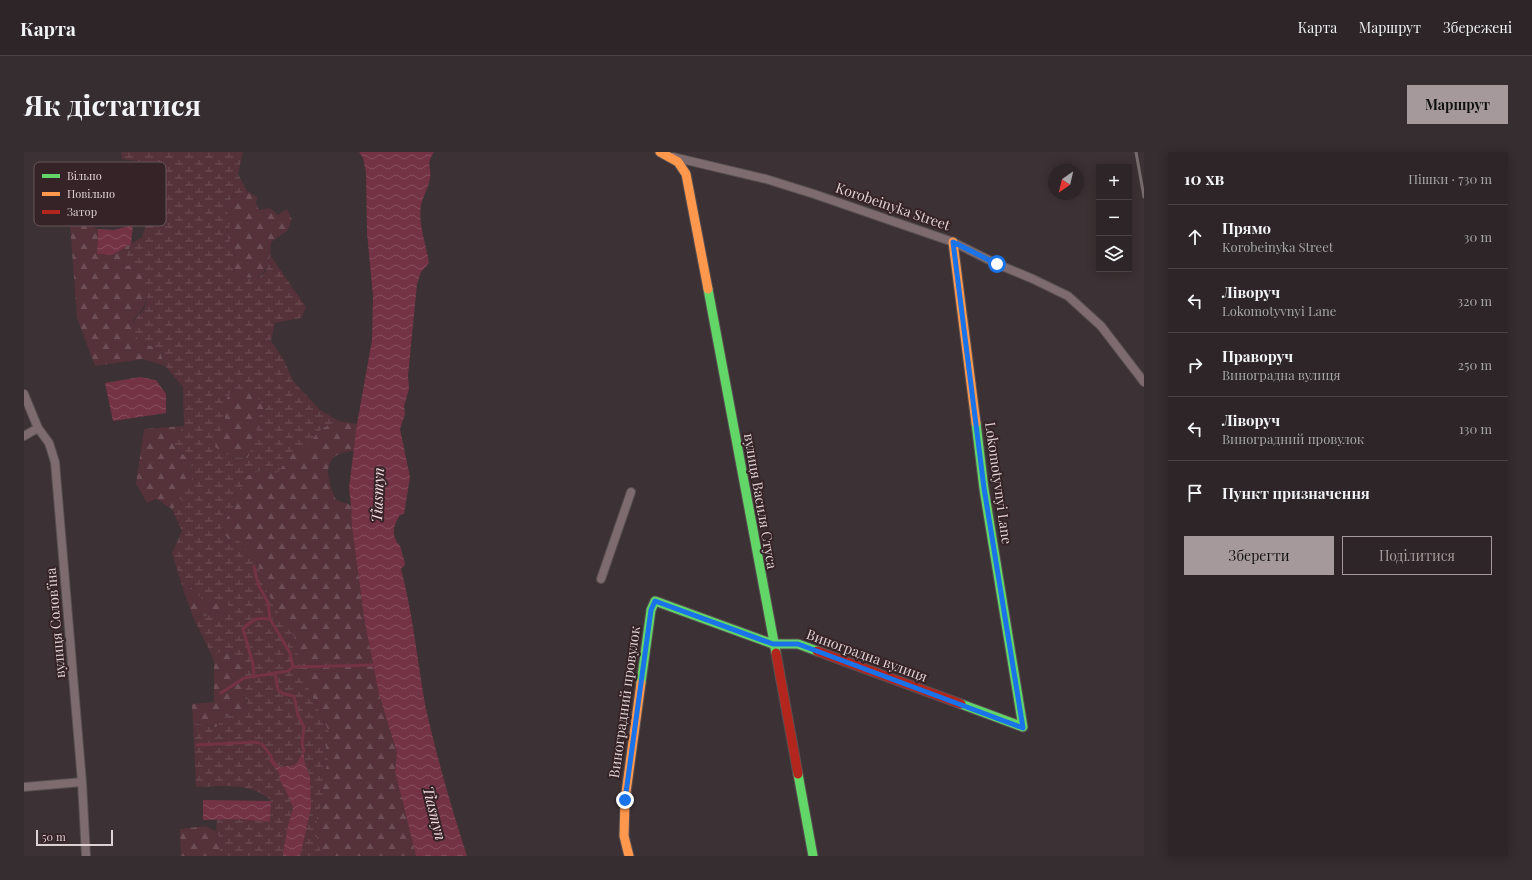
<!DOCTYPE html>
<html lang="uk">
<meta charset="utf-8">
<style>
body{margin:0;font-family:"Playfair Display",serif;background:#352d2f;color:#f1f3f6}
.controls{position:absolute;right:12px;top:12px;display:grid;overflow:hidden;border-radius:0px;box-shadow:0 2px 10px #0003}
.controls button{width:36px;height:36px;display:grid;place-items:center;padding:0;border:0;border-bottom:1px solid #484244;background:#2d2527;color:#f1f3f6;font:20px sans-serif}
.compass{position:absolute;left:1024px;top:12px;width:36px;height:36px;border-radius:50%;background:#2d2527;box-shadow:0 2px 10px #0003;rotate:214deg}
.scale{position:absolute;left:12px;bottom:10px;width:77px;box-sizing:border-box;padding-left:4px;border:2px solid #ded1d3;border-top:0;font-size:11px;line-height:14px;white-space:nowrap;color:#ded1d3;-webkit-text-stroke:3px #362327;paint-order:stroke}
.stop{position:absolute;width:12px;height:12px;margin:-9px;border:3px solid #1a73e8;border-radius:50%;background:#fff}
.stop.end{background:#1a73e8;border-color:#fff;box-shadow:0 1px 4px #0008}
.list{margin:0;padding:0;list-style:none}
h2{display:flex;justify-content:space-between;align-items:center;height:52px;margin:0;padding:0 16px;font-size:17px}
h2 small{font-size:13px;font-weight:400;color:#a7a5a7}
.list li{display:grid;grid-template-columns:26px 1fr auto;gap:12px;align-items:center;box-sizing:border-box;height:64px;padding:0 16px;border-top:1px solid #484244}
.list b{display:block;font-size:15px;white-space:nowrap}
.list p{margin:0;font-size:13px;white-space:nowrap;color:#a7a5a7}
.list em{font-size:13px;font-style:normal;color:#a7a5a7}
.actions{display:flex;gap:8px;padding:12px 16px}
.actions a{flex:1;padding:9px 0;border:1px solid #a5999b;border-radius:0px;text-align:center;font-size:14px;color:#a5999b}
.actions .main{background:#a5999b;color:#111}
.icon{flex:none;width:22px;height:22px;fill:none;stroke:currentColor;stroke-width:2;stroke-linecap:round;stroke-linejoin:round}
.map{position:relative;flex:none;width:1120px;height:704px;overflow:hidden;border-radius:0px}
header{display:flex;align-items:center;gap:24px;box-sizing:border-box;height:56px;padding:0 20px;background:#2d2527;border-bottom:1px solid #484244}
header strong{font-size:19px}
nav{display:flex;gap:22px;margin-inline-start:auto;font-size:14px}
.intro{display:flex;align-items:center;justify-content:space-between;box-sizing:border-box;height:96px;padding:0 24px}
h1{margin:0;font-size:28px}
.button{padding:10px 18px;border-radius:0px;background:#a5999b;color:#111;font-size:14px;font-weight:700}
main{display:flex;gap:24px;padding:0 24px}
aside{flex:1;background:#2d2527;border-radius:0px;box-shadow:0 2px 10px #0003}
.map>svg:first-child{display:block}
.forest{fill:url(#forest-firs)}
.wetland{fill:url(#wetland-marsh);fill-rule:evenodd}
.water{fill:url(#water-waves)}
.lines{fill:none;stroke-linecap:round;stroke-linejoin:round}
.stream{stroke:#743345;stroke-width:3}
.street-casing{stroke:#584f51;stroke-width:10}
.fast-casing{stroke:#584f51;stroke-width:11}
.slow-casing{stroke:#584f51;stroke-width:11}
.jam-casing{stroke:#584f51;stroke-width:11}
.street{stroke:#7d6b70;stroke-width:8}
.fast{stroke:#63d668;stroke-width:9}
.slow{stroke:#ff974d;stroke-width:9}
.jam{stroke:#b3261e;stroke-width:9}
.rail{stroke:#786b6d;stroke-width:3}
.route{stroke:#1a73e8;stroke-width:5}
.labels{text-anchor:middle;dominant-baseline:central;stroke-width:4;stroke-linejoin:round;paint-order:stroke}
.street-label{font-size:14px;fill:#ded1d3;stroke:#362327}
.water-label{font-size:15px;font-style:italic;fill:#f4dde1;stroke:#362327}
.key{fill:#362327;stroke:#68575b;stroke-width:1}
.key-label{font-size:11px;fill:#ded1d3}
</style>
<header>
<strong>Карта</strong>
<nav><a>Карта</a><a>Маршрут</a><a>Збережені</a></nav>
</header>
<div class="intro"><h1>Як дістатися</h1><a class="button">Маршрут</a></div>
<main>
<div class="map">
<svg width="1120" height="704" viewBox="0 0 1120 704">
<defs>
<pattern id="forest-firs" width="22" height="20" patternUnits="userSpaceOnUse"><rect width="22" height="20" fill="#55313a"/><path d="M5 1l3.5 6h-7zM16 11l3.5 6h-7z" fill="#6d4e56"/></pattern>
<pattern id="wetland-marsh" width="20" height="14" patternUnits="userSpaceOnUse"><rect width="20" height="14" fill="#55313a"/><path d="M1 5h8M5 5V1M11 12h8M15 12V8" fill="none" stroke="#6d4e56"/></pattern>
<pattern id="water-waves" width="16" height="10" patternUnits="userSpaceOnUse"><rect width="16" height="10" fill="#743345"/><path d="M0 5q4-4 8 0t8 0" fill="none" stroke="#87505f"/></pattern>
</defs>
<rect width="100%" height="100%" fill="#3c3134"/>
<path class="forest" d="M223,39L233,45L232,51L235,58L246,56L254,63L263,57L268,68L263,79L247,90C246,107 247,115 233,126L211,125L208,113L211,106L203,81L207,68L201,55L209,44Z
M57,68L74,77L73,102L88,103L107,92L98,114H108L118,121C125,144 127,149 109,168L116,190L135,197L141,214L119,207L71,214L53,166L46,71Z
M225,237L242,255L234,265L235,275L228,283L229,292L224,306L207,305L190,295L201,268V248L209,239Z
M315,269L333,272L330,299C296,301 302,325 312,348L327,353L328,375L340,466L355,542L373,601L371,619L392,704H298L293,686V664L299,649V632L304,606L301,592L305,580L286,540L277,513L270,484L260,470L239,433L234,412L204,387L197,376L210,353L212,340L222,331V324L235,319L252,322L271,298L284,296C292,278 297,276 315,269Z
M160,274L152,296L167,309L168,329L158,351L148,357L132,347L123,351L112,332L120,277Z
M166,434L180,449H203L205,457L199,462L169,465L159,437Z
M204,500L218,515L224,550L217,560L202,564L192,575L169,571L168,552L190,550V510L187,502Z
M181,674L192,679L198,689L195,704H157L156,677Z"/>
<path class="wetland" d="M97,0H219L214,22L223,39L209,44L201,55L207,68L203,81L211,106L208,113L211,125L234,126L242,119L246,103L282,155L277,166L251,171L247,189L260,208L269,229L296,258L315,269C297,276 292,278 284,297L271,299L252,322L235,319L223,324L222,331L212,340L210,353L197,376L204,387L214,388L234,412L239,433L260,470L270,484L277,513L286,540L305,580L301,592L304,606L299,632V649L293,664V686L298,704H276L286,625L280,607V600L271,613L256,615L247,604L245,609L255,621L256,629L263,641L269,656L264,673L259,700V704H194L198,689L192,679L193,667H215L246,670L247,649C228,630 197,634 172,635L169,571L192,575L202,564L217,560L224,550L218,515L204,500L187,502L169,465L199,462L205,457L203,450L180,449L166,434L159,437L148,401L158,379L148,357L158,351L156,339L168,329L167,309L152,296L150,287L160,274L159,235L141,214L135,197L116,190L108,180C110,165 111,168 119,158C127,147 121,132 118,121L108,114H98L107,92L118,85L125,64L137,48L135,26L122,10L98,7ZM225,237L242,255L234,265L235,275L228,283L229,292L224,306L207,305L191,295L201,268V248L209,239Z"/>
<path class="water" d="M335,0H410C401,14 408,13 406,26C405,35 399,44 397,53C394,73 402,91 405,111L397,120L393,132L384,224L385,237L380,254L381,262L376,277L386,325L380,362L376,363C371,371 367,380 372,388C374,393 373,389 376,394C378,400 380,407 381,413L377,417C389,462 393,507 401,552C412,603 427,654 443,704H392L371,619L373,601L355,542L340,466L328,375L327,353L325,336L333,272L348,188L349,144L343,81L342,20L339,6Z
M109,73L107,92L88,103L73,102L74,77L90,78Z
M116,225L132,228L142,242V261L89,269L81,231Z
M280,599V607L286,625L287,656L276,704H259V700L264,673L269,656L263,641L256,629L255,621L245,609L247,604L256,615L271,613Z
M179,648L247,649L246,670L215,667L179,668Z"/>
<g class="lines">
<path class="stream" d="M230,414L234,432L244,451L246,467
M251,521L254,538L260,542L270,544L274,563L280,575L278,592L280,599
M230,525L229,512L219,477C229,467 232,465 246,467L266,501L269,515
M197,541L220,526L264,519L269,515L352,513
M173,593L230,590L238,592L247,604"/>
<defs>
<path id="street" d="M649,5L742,27L790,42L929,90L973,112L1009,127L1044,144L1077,174L1120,230
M0,242L14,276L25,291L31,310L58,630L62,704
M0,284L14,276
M577,427L607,340
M0,635L58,630"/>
<path id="fast" d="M684,137L752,501
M617,531L627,458L631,449L749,492H774L793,499
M937,552L999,575L960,337L952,271
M774,622L789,704"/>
<path id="slow" d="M636,0L654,10L662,22L684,137
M929,90L952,271
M605,704L600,684L601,648L617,531"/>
<path id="jam" d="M793,499L937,552
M752,501L774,622"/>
</defs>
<use href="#street" class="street-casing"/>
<use href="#fast" class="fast-casing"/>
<use href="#slow" class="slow-casing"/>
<use href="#jam" class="jam-casing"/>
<use href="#street" class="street"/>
<use href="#fast" class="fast"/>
<use href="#slow" class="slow"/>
<use href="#jam" class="jam"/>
<path class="rail" d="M1112,0L1120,45"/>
</g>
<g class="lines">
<path class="route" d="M601,648L627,458L631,449L749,492H774L999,576L960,336L929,90L973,112"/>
</g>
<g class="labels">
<g class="street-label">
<text transform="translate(869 54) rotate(19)">Korobeinyka Street</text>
<text transform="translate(975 331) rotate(82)">Lokomotyvnyi Lane</text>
<text transform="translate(737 349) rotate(80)">вулиця Василя Стуса</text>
<text transform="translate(31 471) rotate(-95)">вулиця Солов'їна</text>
<text transform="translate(843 503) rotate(20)">Виноградна вулиця</text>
<text transform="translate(600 550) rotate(-82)">Виноградний провулок</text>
</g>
<g class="water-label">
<text transform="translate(353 343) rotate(-88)">Tiasmyn</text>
<text transform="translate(411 661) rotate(76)">Tiasmyn</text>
</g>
</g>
<rect x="10" y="10" width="132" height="64" rx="6" class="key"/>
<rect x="18" y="22" width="18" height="4" fill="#63d668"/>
<rect x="18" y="40" width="18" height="4" fill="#ff974d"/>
<rect x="18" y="58" width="18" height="4" fill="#b3261e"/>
<g class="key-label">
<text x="43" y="28">Вільно</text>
<text x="43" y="46">Повільно</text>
<text x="43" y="64">Затор</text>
</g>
</svg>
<div class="controls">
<button>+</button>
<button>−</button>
<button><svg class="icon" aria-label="layers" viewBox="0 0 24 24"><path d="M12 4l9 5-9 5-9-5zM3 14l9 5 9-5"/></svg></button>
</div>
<svg class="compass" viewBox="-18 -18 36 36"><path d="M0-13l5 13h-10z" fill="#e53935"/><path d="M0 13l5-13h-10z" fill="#a7a5a7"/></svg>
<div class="scale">50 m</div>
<div class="stop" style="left:973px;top:112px"></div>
<div class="stop end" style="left:601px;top:648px"></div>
</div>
<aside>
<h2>10 хв<small>Пішки · 730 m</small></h2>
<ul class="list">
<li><svg class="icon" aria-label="ahead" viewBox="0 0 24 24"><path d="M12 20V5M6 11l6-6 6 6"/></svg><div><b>Прямо</b><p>Korobeinyka Street</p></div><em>30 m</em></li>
<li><svg class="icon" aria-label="left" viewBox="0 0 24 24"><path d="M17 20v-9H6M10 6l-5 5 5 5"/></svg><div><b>Ліворуч</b><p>Lokomotyvnyi Lane</p></div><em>320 m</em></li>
<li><svg class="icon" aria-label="right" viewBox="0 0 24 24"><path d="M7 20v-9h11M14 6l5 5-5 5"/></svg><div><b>Праворуч</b><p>Виноградна вулиця</p></div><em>250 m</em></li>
<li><svg class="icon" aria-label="left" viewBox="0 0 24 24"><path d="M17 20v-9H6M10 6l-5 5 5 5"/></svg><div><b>Ліворуч</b><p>Виноградний провулок</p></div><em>130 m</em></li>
<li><svg class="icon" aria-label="arrive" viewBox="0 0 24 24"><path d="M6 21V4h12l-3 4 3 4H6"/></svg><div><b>Пункт призначення</b></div></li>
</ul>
<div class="actions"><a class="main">Зберегти</a><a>Поділитися</a></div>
</aside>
</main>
